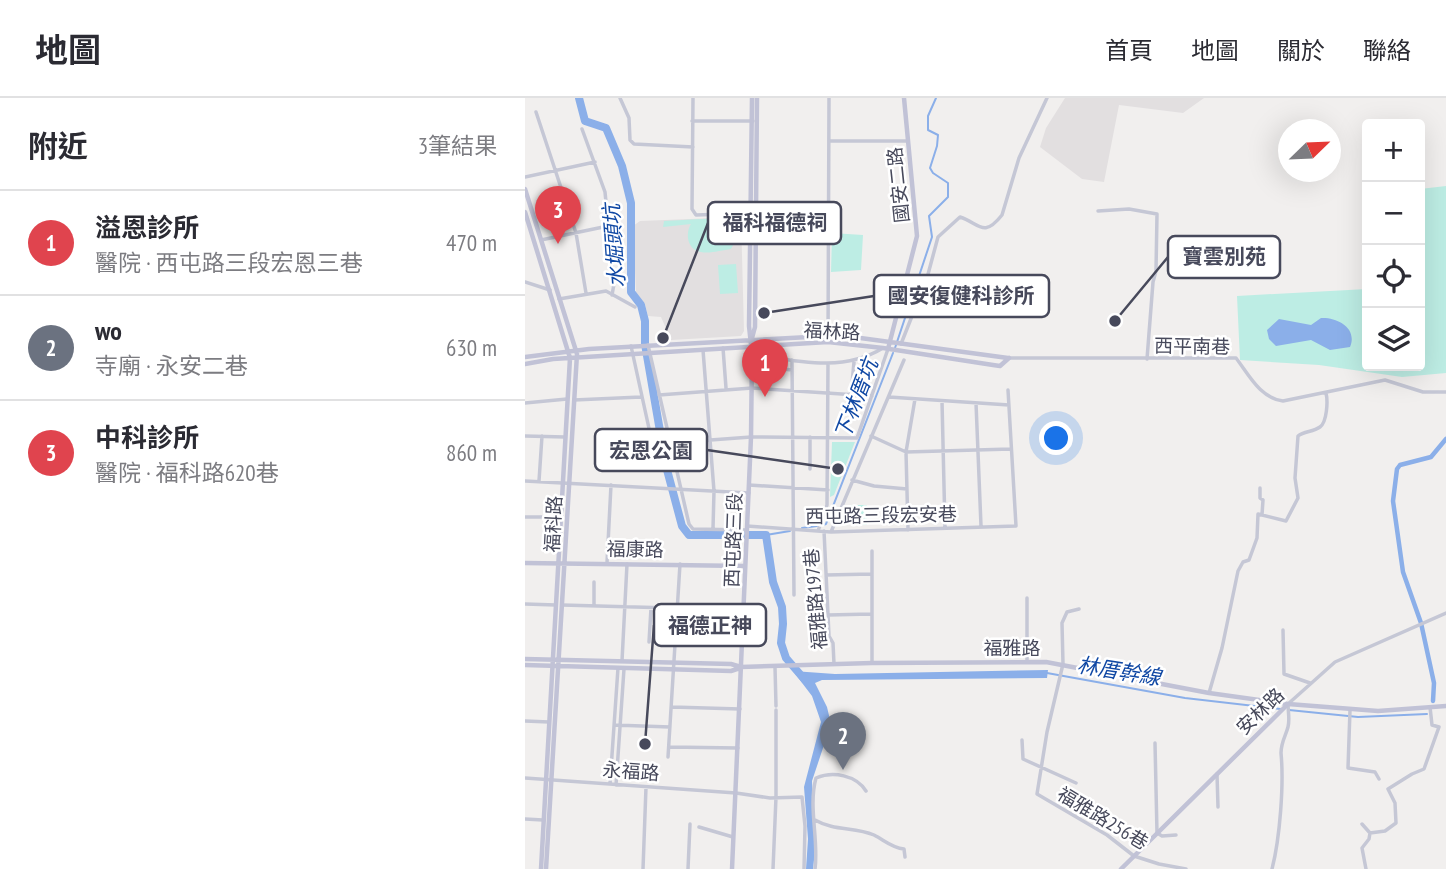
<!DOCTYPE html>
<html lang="zh-TW">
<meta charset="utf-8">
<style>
body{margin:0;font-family:"PT Sans Narrow","Noto Sans TC",sans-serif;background:#f7f7f7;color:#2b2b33}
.controls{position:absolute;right:21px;top:21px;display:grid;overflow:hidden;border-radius:7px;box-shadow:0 7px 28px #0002}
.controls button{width:63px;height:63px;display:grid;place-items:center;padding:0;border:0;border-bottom:2px solid #e1e1e2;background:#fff;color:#2b2b33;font:35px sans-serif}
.compass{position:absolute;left:753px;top:21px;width:63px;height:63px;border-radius:50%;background:#fff;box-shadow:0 7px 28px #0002;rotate:67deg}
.you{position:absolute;left:532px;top:341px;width:24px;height:24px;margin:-18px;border:5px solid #fff;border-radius:50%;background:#1a73e8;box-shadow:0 0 0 10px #1a73e833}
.badge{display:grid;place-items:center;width:46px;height:46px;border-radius:50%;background:#ea580c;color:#fff;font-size:23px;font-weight:700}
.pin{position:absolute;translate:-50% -58px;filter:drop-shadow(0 2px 4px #0008)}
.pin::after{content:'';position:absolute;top:37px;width:24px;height:21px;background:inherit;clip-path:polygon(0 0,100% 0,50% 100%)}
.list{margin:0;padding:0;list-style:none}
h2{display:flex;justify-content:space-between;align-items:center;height:91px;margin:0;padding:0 28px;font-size:30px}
h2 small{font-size:23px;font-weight:400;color:#7c7c81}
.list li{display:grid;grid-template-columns:46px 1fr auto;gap:21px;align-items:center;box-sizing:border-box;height:105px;padding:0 28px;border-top:2px solid #e1e1e2}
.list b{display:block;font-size:26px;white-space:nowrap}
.list p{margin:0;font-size:23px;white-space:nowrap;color:#7c7c81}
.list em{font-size:23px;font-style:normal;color:#7c7c81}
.icon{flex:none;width:38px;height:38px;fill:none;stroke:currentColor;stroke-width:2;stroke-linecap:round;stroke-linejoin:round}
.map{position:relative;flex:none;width:921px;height:771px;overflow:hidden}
header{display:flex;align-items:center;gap:42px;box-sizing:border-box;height:98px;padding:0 35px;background:#fff;border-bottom:2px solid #e1e1e2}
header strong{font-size:33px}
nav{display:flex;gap:38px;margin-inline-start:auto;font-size:24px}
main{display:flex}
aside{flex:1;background:#fff}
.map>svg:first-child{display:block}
.education{fill:#e2dfe0}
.green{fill:#bdede4}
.water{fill:#8bafe9}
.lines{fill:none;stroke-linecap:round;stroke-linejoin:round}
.stream{stroke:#8bafe9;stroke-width:2}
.canal{stroke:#8bafe9;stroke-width:4.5}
.river{stroke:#8bafe9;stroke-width:8}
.street{stroke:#c5c7d5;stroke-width:3.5}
.secondary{stroke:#c1c2d6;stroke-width:4.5}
.labels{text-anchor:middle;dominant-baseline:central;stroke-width:5;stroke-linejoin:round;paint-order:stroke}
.street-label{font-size:19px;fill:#47495b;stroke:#fff}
.water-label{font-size:21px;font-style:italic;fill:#1048a4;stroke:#fff}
.leader{fill:none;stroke:#47495b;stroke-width:2.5}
.callout-dot{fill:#47495b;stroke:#fff;stroke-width:2.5}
.callout{fill:#fff;stroke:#47495b;stroke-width:2.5}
.callout-label{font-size:21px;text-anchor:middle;font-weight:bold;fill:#47495b}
</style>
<header>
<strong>地圖</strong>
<nav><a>首頁</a><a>地圖</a><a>關於</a><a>聯絡</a></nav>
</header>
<main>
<aside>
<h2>附近<small>3筆結果</small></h2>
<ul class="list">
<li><span class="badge" style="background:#e0444e">1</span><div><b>溢恩診所</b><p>醫院 · 西屯路三段宏恩三巷</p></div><em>470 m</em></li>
<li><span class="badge" style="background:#6b7280">2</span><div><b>wo</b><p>寺廟 · 永安二巷</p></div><em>630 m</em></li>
<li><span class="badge" style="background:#e0444e">3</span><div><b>中科診所</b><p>醫院 · 福科路620巷</p></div><em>860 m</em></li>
</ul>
</aside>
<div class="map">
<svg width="921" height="771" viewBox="0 0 921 771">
<rect width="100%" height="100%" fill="#f1efee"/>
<path class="education" d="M540,0H679L658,15L594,7L579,84L557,81L515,49L521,30Z
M216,119L219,233L216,238L146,242L136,219L123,218L120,206L111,195L108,128L115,123Z"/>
<path class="green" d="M921,88V275L877,279L794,267L715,262L712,198L842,191V268H895V91Z
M214,119V123L207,124L215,134L206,151C197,152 185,156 176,154C162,152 160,135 166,126L138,129L139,123Z
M307,135L338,137L336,172L306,174Z
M211,166L213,195L195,196L193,167Z
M307,344H330L309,397L305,399Z
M326,407H342V427H326Z"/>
<path class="water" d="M796,220C812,219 833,230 825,249L805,252L786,242L751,248L744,241L742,232L754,221L786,227Z
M523,572L522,580L297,582L290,585L302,609L306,626L287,683L290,753L288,771H281L283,741L279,689L296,624L287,598L268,573L310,576Z"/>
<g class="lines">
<path class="stream" d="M370,250L407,139L404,118L423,99V85L408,75L405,70L412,48L413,37L403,32V18L411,0
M298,427L301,426L368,255
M277,430L292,428
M241,437L265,433
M522,575L660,600L755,611
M764,612L833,619L902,616"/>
<path class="canal" d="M908,603L909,585L896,525L878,474L868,403L872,371L875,367L906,359L921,341"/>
<path class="river" d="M54,0L60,23L81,30L97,68L106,105V194L116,207L120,223V246L141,368L157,428L164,437H241L248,484L257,509L258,526L256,545L261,560L280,582"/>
<path class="street" d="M95,0L104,20L105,42L109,46L168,49
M168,0L167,111L171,117L231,115
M11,14L51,135L61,195
M167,23H228
M57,31L80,94L89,186L87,197
M304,43H382
M0,79L70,64
M573,113L604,111L632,116L631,173L628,184L622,261
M16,142L83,128
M0,184L25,192
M34,201L81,193L110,209
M303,244L304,0
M376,246L402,180L413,139L435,119C454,125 458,141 477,117L494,60L522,0
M123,247L164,426L168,431L221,432
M106,248L125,335
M198,250L201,290
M178,252L189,393L188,431
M227,256C272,263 317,275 358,250
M484,260H711C724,277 735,300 758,303L860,282L898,294H921
M267,262L269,497
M248,270L267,272
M134,297L227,290L347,298
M326,297L329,264
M364,299L484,307
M49,302L116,299
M417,303L420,430
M0,305L42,301
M451,305L456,428
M0,338L40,339
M346,338L381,354L486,351
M145,345L226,339L332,340L363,251
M285,371V339
M327,382L349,388L382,391
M0,383L224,395
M14,383L17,338
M224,387L303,392
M735,390V400L738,402L737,417
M0,419H35
M222,428L306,434L491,428L483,292
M383,432L381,354L390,301
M293,433L302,407L303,265
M299,433L304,538L308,545L309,566
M306,434L379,262
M82,465L86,387
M301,477L347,476
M502,500V563
M0,506L31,507
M37,507L219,512
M69,508V484
M554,511L542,514L537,525L538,566L522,634L512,696L582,737L609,758L634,766L661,771
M303,517L346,516
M758,532L759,576L785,585
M124,544L126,510
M97,563L102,466
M347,565V453
M250,569L251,608
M684,595L697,550L713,473L718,464L724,462L732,440L733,416L761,423L773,400L770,380L773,338C779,333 788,334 795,329C802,324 803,303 801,295
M147,609L215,611
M825,612L823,670L850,674L854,681
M0,623L24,624
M89,627L145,629
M497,642L498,661L551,685
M630,645L632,735L637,738L651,737
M144,649L213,650
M143,659L155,466
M692,676L693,709
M0,680L211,695L245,700L277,699L280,728L279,771
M85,686L93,570
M91,687L99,571
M0,721L18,722
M290,722C309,733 329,729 349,737C359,742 367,750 379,751L380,759
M837,726L845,735L844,741L837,750L841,771
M174,729L208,739
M845,735L860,733L871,725L870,705L863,691L887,676L899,671L914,629L907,627L905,609
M118,771L121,689
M163,771L165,726
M248,771L251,699V612
M290,771C294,742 283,709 291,680C308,673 331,677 341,693
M747,771C755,740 759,686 756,655C756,644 761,637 763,629C765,621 763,614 763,606L810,564L921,515"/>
<path class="secondary" d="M0,91L52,256L21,771
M0,114L45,260L16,771
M227,240L230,229L232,0
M363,251L392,138L379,0
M0,259L64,251L303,238L328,239L483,260
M0,266L28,261L303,244L358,250L468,267L475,268L484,260
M0,465L220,468
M0,561L206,566L216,569L347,565L521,564L684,595L763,606L853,613L921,608
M0,567L206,573L215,570
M207,771L226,339L227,256L224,228L227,0
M596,771L762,607"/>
</g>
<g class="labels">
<g class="street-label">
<text transform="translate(373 87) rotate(-96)">國安二路</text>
<text transform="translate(307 233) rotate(3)">福林路</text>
<text transform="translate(667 248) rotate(1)">西平南巷</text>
<text transform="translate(356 417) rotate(-1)">西屯路三段宏安巷</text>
<text transform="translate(28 426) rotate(-87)">福科路</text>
<text transform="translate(208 442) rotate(-88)">西屯路三段</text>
<text transform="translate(110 451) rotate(1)">福康路</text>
<text transform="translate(290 501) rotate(-95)">福雅路197巷</text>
<text x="487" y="550">福雅路</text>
<text transform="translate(735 613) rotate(-44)">安林路</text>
<text transform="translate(106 673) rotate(4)">永福路</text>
<text transform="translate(578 720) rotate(31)">福雅路256巷</text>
</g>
<g class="water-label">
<text transform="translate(89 148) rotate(-94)">水堀頭坑</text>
<text transform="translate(331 301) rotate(-69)">下林厝坑</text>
<text transform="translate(594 573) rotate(9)">林厝幹線</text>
</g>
</g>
<path class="leader" d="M138 240L183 125M590 223L643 159M239 215L349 198M313 371L182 352M120 646L129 527"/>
<g class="callout-dot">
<circle cx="138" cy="240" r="7"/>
<circle cx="590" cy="223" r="7"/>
<circle cx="239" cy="215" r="7"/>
<circle cx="313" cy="371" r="7"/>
<circle cx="120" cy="646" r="7"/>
</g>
<g class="callout">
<rect x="183" y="104" width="133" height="42" rx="7"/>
<rect x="643" y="138" width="112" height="42" rx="7"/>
<rect x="349" y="177" width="175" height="42" rx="7"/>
<rect x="70" y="331" width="112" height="42" rx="7"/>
<rect x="129" y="506" width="112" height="42" rx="7"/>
</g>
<g class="callout-label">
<text x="250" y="132">福科福德祠</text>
<text x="699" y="166">寶雲別苑</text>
<text x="436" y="205">國安復健科診所</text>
<text x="126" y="360">宏恩公園</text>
<text x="185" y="535">福德正神</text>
</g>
</svg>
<div class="controls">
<button>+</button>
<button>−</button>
<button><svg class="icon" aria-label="locate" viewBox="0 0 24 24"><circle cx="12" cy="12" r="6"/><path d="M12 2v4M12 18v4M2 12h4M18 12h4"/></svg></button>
<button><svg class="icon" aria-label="layers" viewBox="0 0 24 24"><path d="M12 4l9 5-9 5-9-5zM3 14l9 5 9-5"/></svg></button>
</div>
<svg class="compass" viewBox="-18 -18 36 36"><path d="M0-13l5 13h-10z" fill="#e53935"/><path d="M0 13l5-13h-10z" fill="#7c7c81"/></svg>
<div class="you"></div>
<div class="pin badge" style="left:240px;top:299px;background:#e0444e">1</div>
<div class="pin badge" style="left:318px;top:672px;background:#6b7280">2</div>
<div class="pin badge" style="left:33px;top:146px;background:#e0444e">3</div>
</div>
</main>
